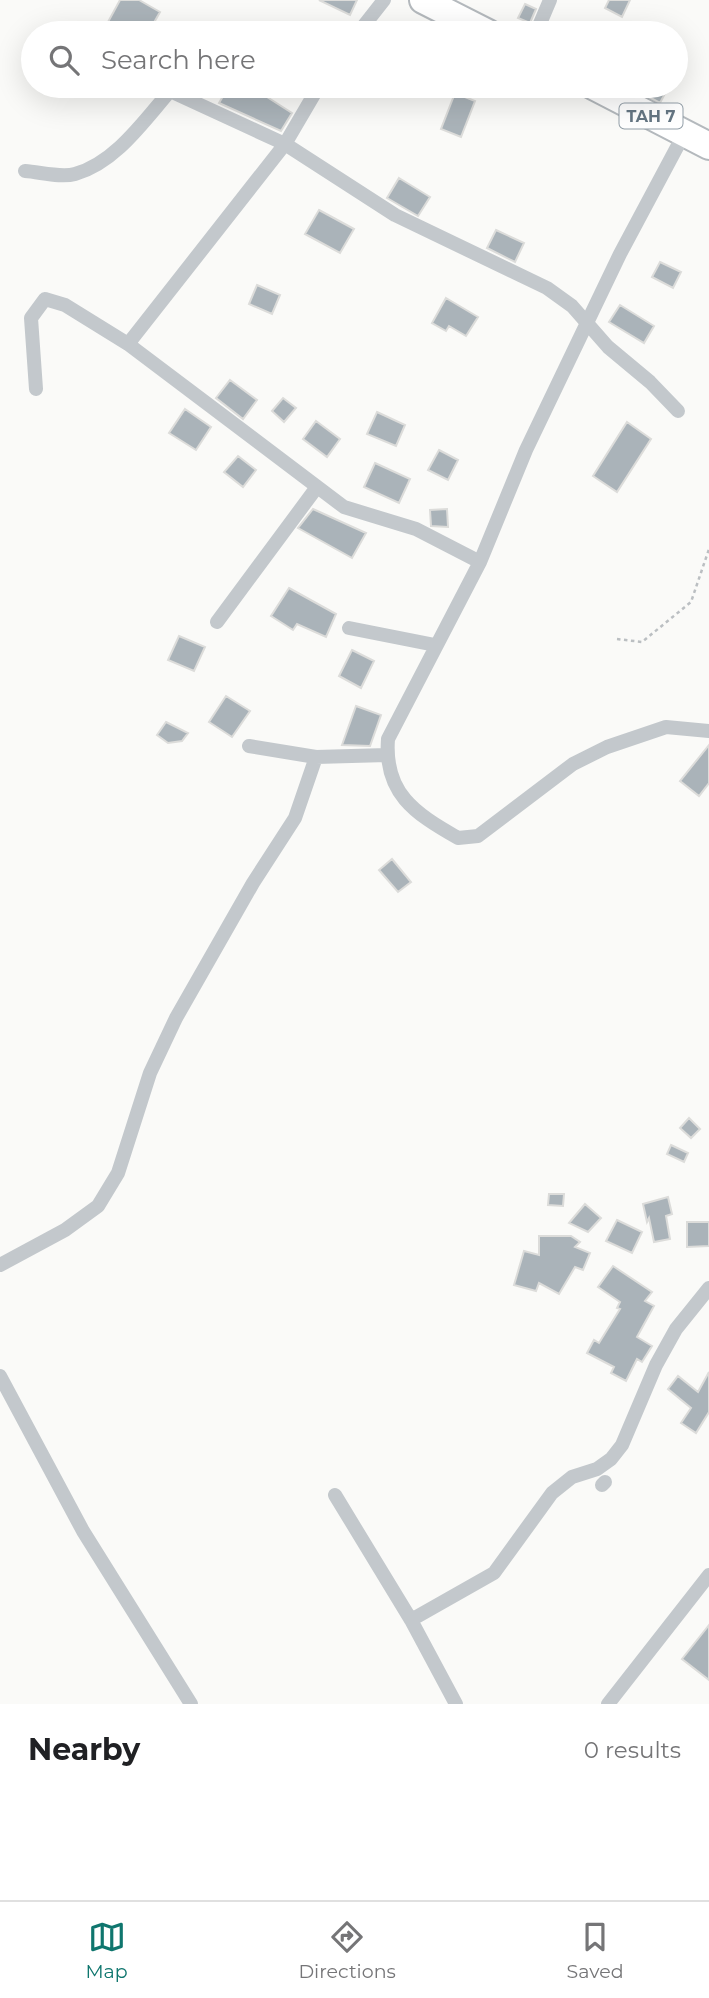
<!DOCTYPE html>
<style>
body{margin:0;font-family:Montserrat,sans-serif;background:#f6f6f6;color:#202124}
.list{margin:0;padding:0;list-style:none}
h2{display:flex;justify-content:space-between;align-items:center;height:91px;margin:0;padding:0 28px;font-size:30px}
h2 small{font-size:23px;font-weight:400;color:#757577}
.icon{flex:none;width:38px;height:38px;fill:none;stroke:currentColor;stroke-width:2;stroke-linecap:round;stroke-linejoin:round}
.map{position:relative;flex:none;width:709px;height:1704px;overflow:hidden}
.search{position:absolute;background:#fff;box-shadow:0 7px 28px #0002;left:21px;right:21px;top:21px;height:77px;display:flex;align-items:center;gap:18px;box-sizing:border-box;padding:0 24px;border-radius:38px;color:#757577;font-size:26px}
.sheet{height:196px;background:#fff}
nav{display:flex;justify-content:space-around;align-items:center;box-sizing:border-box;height:98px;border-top:2px solid #e0e0e0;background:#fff;font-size:19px;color:#757577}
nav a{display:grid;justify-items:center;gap:4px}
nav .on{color:#0f766e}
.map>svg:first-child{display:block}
.building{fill:#aab3b9;stroke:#dcdcda;stroke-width:2}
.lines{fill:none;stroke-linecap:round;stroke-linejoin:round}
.highway-casing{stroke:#b4b9bd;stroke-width:30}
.path{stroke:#bbbfc2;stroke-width:2.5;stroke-dasharray:3.5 3.5;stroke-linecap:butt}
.street{stroke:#c3c8cc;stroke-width:14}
.highway{stroke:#fff;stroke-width:26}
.labels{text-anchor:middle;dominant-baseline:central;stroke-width:7;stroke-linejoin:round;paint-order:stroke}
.shield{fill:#fff;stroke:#939fa8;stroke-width:2}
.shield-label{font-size:16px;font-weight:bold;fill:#657683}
</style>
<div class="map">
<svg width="709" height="1704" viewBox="0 0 709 1704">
<rect width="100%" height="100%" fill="#fafaf8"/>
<path class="building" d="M120,0H139L160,12L148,33H129L108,22Z
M319,0H357L350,15Z
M609,0H630L622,17L605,8Z
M525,4L536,9L530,23L518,18Z
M229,86H250L292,113L281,131L219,103Z
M655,86H669L660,103L649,97Z
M455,93L475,101L461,137L441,129Z
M399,178L430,197L418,216L387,198Z
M319,210L354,229L340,253L305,234Z
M496,230L524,243L515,262L487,248Z
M660,262L681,272L673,288L652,277Z
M257,285L280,295L272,314L249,304Z
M446,298L478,317L466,336L449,326L446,331L432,323Z
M620,305L654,326L644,343L609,322Z
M230,380L257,400L243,419L216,398Z
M283,398L296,408L284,422L272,411Z
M185,409L211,427L196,450L169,433Z
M377,412L405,425L396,446L367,434Z
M316,421L340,439L327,457L303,439Z
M627,422L651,439L617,492L593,476Z
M439,450L458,460L448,480L428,470Z
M238,456L256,470L243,487L224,472Z
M375,463L410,479L399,503L364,487Z
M313,509L366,533L352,558L298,528Z
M447,509L448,527L431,526L430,510Z
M289,588L336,614L326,637L297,624L293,630L271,616Z
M179,636L205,647L194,671L168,660Z
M352,650L374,661L361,688L339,676Z
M226,696L250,711L232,737L209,722Z
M356,706L381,715L370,746L342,745Z
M166,722L188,733L182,741L168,743L157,735Z
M709,745V783L699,796L680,781Z
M392,859L411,882L398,892L379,870Z
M689,1118L700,1129L691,1138L680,1128Z
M671,1145L688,1153L684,1162L667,1154Z
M549,1194H564L563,1206L548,1205Z
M668,1197L672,1214L666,1216L670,1239L654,1242L649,1218L647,1222L643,1204Z
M585,1204L601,1218L588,1232L569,1223Z
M617,1220L642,1232L632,1253L606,1241Z
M687,1222H709V1246L687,1247Z
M539,1236H571L580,1242L575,1247L590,1253L583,1270L575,1267L559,1294L539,1283L536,1291L514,1285L524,1251L539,1255Z
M613,1266L652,1292L645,1301L654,1306L637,1337L652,1346L642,1362L637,1359L626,1381L611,1373L614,1367L587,1353L594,1340L599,1343L620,1309L617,1308L620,1302L598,1287Z
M709,1372V1412L696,1433L681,1423L691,1408L668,1389L678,1376L698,1392Z
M709,1625V1680L682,1659Z"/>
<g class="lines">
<defs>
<path id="highway" d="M423,0L488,33
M593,86L709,146"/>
</defs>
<use href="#highway" class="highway-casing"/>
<path class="path" d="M617,639L642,642L691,602L709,549"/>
<path class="street" d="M358,33L384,0
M536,33L550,0
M684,134L620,254L526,450L480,562L388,739C384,793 414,813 458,838L478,836L573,764L607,747L666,727L709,731
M25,171C40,172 61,178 75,174C115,163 144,121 170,91L285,144L395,215L547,288L572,306L608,347L650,382L678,411
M128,344L285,144L319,86
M36,389L31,318L45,299L65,305L128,344L344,507L416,529L480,562
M217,622L317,487
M349,628L435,645
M249,746L316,757L387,755
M0,1265L65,1230L98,1206L118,1173L150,1073L176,1018L253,883L295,818L316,757
M0,1376L83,1531L191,1704
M602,1485L605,1482
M335,1495L411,1620L456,1704
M411,1620L494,1573L552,1493L572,1477L597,1469L611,1459L622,1445L656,1365L676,1329L709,1288
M608,1704L709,1575"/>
<use href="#highway" class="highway"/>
</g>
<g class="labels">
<rect class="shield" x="619.5" y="103.5" width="63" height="25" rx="5"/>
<g class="shield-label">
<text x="651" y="116">TAH 7</text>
</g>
</g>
</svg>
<div class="search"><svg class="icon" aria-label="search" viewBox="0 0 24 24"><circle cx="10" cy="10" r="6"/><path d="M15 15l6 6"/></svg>Search here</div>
</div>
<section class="sheet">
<h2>Nearby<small>0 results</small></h2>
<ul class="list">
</ul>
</section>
<nav>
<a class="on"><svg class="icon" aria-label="map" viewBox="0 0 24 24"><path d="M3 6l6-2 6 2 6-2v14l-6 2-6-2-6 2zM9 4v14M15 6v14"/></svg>Map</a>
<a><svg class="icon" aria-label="directions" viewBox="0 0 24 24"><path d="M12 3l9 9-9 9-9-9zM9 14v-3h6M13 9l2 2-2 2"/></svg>Directions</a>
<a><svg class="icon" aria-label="saved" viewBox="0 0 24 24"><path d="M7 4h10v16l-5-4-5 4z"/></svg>Saved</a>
</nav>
